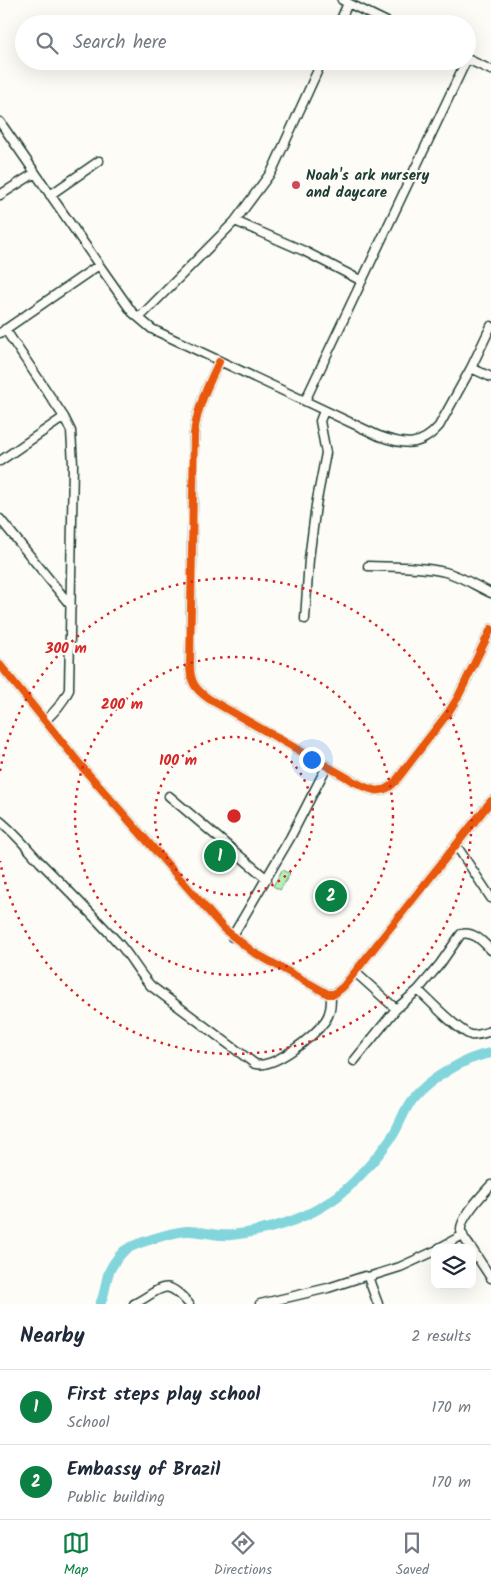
<!DOCTYPE html>
<style>
body{margin:0;font-family:Kalam,sans-serif;background:#f2f2f3;color:#1f2937}
.controls{position:absolute;right:15px;bottom:15px;display:grid;overflow:hidden;border-radius:10px;box-shadow:0 5px 20px #0002}
.controls button{width:45px;height:45px;display:grid;place-items:center;padding:0;border:0;border-bottom:1px solid #e0e1e3;background:#fff;color:#1f2937;font:25px sans-serif}
.you{position:absolute;left:311px;top:759px;width:18px;height:18px;margin:-12px;border:4px solid #fff;border-radius:50%;background:#1a73e8;box-shadow:0 0 0 8px #1a73e833}
.badge{display:grid;place-items:center;width:32px;height:32px;border-radius:50%;background:#0b8043;color:#fff;font-size:16px;font-weight:700}
.pin{position:absolute;translate:-50% -50%;border:2px solid #fff;box-shadow:0 1px 5px #0006}
.list{margin:0;padding:0;list-style:none}
h2{display:flex;justify-content:space-between;align-items:center;height:65px;margin:0;padding:0 20px;font-size:21px}
h2 small{font-size:16px;font-weight:400;color:#747a83}
.list li{display:grid;grid-template-columns:32px 1fr auto;gap:15px;align-items:center;box-sizing:border-box;height:75px;padding:0 20px;border-top:1px solid #e0e1e3}
.list b{display:block;font-size:19px;white-space:nowrap}
.list p{margin:0;font-size:16px;white-space:nowrap;color:#747a83}
.list em{font-size:16px;font-style:normal;color:#747a83}
.icon{flex:none;width:28px;height:28px;fill:none;stroke:currentColor;stroke-width:2;stroke-linecap:round;stroke-linejoin:round}
.map{position:relative;flex:none;width:491px;height:1304px;overflow:hidden}
.search{position:absolute;background:#fff;box-shadow:0 5px 20px #0002;left:15px;right:15px;top:15px;height:55px;display:flex;align-items:center;gap:12px;box-sizing:border-box;padding:0 18px;border-radius:28px;color:#747a83;font-size:19px}
.sheet{height:215px;background:#fff}
nav{display:flex;justify-content:space-around;align-items:center;box-sizing:border-box;height:70px;border-top:1px solid #e0e1e3;background:#fff;font-size:14px;color:#747a83}
nav a{display:grid;justify-items:center;gap:2px}
nav .on{color:#0b8043}
.map>svg:first-child{display:block}
.grass{fill:#b3f0b6;stroke:#699675}
.lines{fill:none;stroke-linecap:round;stroke-linejoin:round}
.river{stroke:#83d5dc;stroke-width:10}
.minor-casing{stroke:#1f3d34;stroke-width:11}
.minor{stroke:#fdfcf7;stroke-width:8}
.cycleway-casing{stroke:#fdfcf7;stroke-width:11}
.cycleway{stroke:#e8590c;stroke-width:8}
.ring{fill:none;stroke:#d62828;stroke-width:2.5;stroke-dasharray:2.5 5}
.poi-dot{fill:#d1495b;stroke:#fdfcf7;stroke-width:2}
.labels{text-anchor:middle;dominant-baseline:central;stroke-width:4.5;stroke-linejoin:round;paint-order:stroke}
.poi-label{font-size:15px;font-weight:bold;fill:#1f3d34;stroke:#fdfcf7;text-anchor:start}
.centre{fill:#d62828;stroke:#fdfcf7;stroke-width:2.5}
.ring-label{font-size:15px;text-anchor:middle;font-weight:bold;fill:#d62828;stroke:#fdfcf7;stroke-width:4.5;stroke-linejoin:round;paint-order:stroke}
</style>
<div class="map">
<svg width="491" height="1304" viewBox="0 0 491 1304">
<rect width="100%" height="100%" fill="#fdfcf7"/>
<filter id="ink" filterUnits="userSpaceOnUse"><feTurbulence type="fractalNoise" baseFrequency=".02" numOctaves="2"/><feDisplacementMap in="SourceGraphic" scale="10" xChannelSelector="R" yChannelSelector="G"/><feConvolveMatrix kernelMatrix="1 2 1 2 8 2 1 2 1" color-interpolation-filters="sRGB"/></filter>
<g filter="url(#ink)">
<path class="grass" d="M282,870L290,874L280,890L273,886Z"/>
<g class="lines">
<path class="river" d="M100,1304C105,1295 105,1285 108,1275C110,1268 117,1258 122,1253C129,1244 174,1232 186,1231C201,1230 216,1237 231,1235C267,1231 301,1221 331,1201C351,1188 377,1158 391,1138C399,1127 403,1112 411,1101C428,1080 465,1057 491,1053"/>
<defs>
<path id="minor" d="M342,0L391,24
M339,24L348,3
M467,59L491,70
M0,122L99,265L132,312L152,329L379,436C404,445 420,448 439,426L471,368L491,326
M0,195L35,173
M50,195L99,161
M235,221L304,251L362,281
M139,318L235,221L272,171L322,61
M5,329L64,417L71,431L73,464L69,690C63,703 55,711 45,721
M0,333L99,265
M219,362C208,385 197,407 194,434L190,665C190,682 195,689 209,699L353,781C368,789 381,797 395,782L448,713L458,697L491,629
M471,368L491,377
M305,401L466,61
M0,461L64,417
M0,519L71,606
M368,566C393,567 420,566 445,572C461,576 476,586 491,593
M305,619L309,559L316,505L326,453L320,421L324,411
M0,665L83,768L224,929L253,952L328,994H334L343,987L491,801
M169,796L267,879
M0,821C15,833 27,848 40,862C68,890 95,917 121,946C132,959 139,973 151,986L255,1064C274,1069 314,1036 325,1021C331,1013 331,1004 331,995
M456,845L491,898
M232,937L290,838L327,766
M355,972L396,1009
M418,990C430,1001 458,1031 471,1035C477,1036 485,1033 491,1031
M354,1061L396,1009L418,990L440,964L461,934C474,931 483,942 491,950
M439,1248L463,1235
M471,1248C468,1243 462,1237 461,1231C459,1219 483,1194 491,1185
M472,1249L491,1278
M368,1277L378,1304
M134,1304C162,1290 164,1275 189,1304
M260,1304L328,1288L365,1276L368,1277L400,1267L435,1251"/>
</defs>
<use href="#minor" class="minor-casing"/>
<use href="#minor" class="minor"/>
<defs>
<path id="cycleway" d="M219,362C208,385 197,407 194,434L190,665C190,682 195,689 209,699L353,781C368,789 381,797 395,782L448,713L458,697L491,629
M0,665L83,768L224,929L253,952L328,994H334L343,987L491,801"/>
</defs>
<use href="#cycleway" class="cycleway-casing"/>
<use href="#cycleway" class="cycleway"/>
</g>
</g>
<g class="ring">
<circle cx="234" cy="816" r="79"/>
<circle cx="234" cy="816" r="159"/>
<path d="M0 771A238 238 0 1 1 0 861"/>
</g>
<circle class="poi-dot" cx="296" cy="185" r="5"/>
<g class="labels">
<g class="poi-label">
<text x="306" y="176">Noah's ark nursery<tspan x="306" dy="17">and daycare</tspan></text>
</g>
</g>
<circle cx="234" cy="816" r="8" class="centre"/>
<g class="ring-label">
<text x="66" y="653">300 m</text>
<text x="122" y="709">200 m</text>
<text x="178" y="765">100 m</text>
</g>
</svg>
<div class="controls">
<button><svg class="icon" aria-label="layers" viewBox="0 0 24 24"><path d="M12 4l9 5-9 5-9-5zM3 14l9 5 9-5"/></svg></button>
</div>
<div class="you"></div>
<div class="pin badge" style="left:220px;top:856px">1</div>
<div class="pin badge" style="left:331px;top:896px">2</div>
<div class="search"><svg class="icon" aria-label="search" viewBox="0 0 24 24"><circle cx="10" cy="10" r="6"/><path d="M15 15l6 6"/></svg>Search here</div>
</div>
<section class="sheet">
<h2>Nearby<small>2 results</small></h2>
<ul class="list">
<li><span class="badge">1</span><div><b>First steps play school</b><p>School</p></div><em>170 m</em></li>
<li><span class="badge">2</span><div><b>Embassy of Brazil</b><p>Public building</p></div><em>170 m</em></li>
</ul>
</section>
<nav>
<a class="on"><svg class="icon" aria-label="map" viewBox="0 0 24 24"><path d="M3 6l6-2 6 2 6-2v14l-6 2-6-2-6 2zM9 4v14M15 6v14"/></svg>Map</a>
<a><svg class="icon" aria-label="directions" viewBox="0 0 24 24"><path d="M12 3l9 9-9 9-9-9zM9 14v-3h6M13 9l2 2-2 2"/></svg>Directions</a>
<a><svg class="icon" aria-label="saved" viewBox="0 0 24 24"><path d="M7 4h10v16l-5-4-5 4z"/></svg>Saved</a>
</nav>
